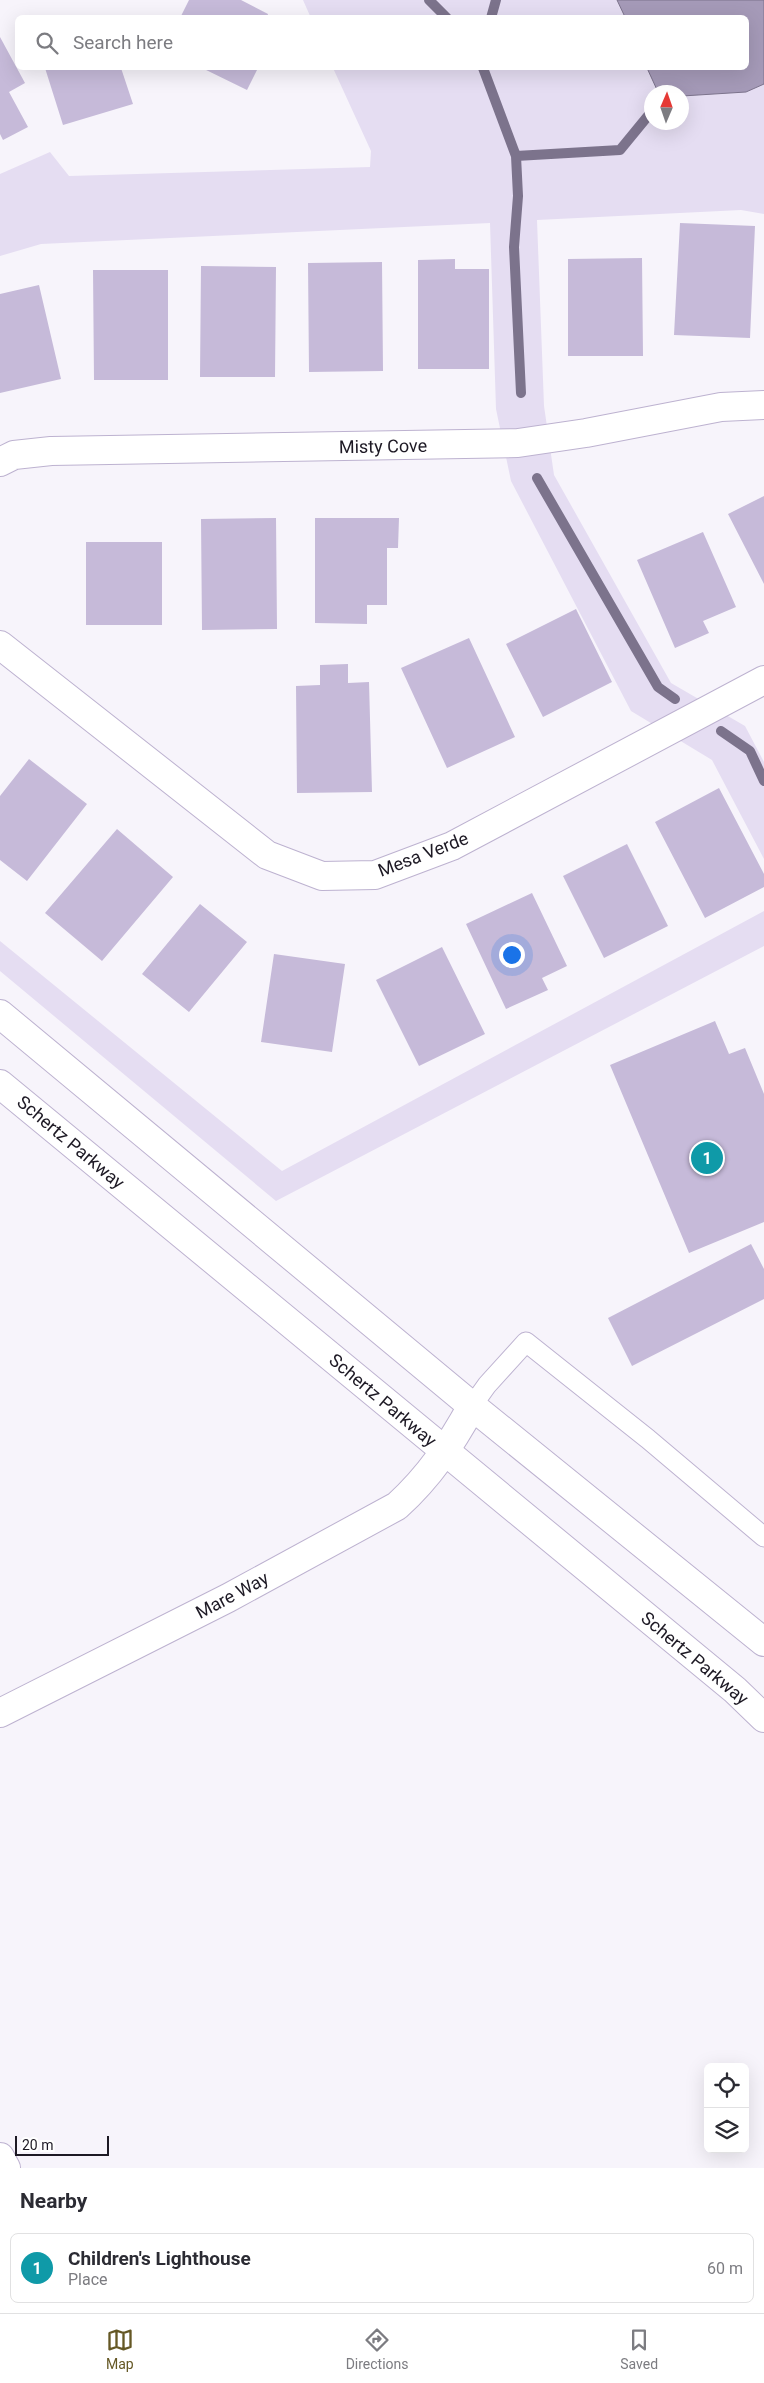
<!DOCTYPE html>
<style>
body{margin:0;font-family:Roboto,sans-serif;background:#f2f2f3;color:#2b2b33}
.controls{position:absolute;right:15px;bottom:15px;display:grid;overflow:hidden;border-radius:8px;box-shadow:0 5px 20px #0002}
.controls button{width:45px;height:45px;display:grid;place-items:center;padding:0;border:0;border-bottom:1px solid #e1e1e2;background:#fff;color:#2b2b33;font:25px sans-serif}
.compass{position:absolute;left:644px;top:85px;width:45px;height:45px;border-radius:50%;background:#fff;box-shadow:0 5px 20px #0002;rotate:2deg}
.scale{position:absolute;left:15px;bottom:12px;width:94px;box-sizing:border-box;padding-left:5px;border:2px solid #1d1924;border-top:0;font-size:14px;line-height:18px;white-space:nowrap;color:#1d1924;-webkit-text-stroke:4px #fff;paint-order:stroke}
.you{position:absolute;left:511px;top:954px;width:18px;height:18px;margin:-12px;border:4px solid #fff;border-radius:50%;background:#1a73e8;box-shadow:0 0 0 8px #1a73e833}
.badge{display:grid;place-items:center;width:32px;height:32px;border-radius:50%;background:#655825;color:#fff;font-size:16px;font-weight:700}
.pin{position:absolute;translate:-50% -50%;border:2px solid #fff;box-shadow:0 1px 5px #0006}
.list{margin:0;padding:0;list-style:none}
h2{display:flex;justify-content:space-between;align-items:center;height:65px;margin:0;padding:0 20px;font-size:21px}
h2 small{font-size:16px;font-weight:400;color:#7c7c81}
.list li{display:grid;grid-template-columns:32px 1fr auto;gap:15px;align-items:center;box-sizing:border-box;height:70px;margin:0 10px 10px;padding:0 10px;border:1px solid #e1e1e2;border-radius:8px}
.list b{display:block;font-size:19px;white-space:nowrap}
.list p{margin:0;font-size:16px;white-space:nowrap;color:#7c7c81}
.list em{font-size:16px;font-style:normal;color:#7c7c81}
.icon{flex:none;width:28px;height:28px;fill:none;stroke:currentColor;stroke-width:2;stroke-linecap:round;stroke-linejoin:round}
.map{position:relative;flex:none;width:764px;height:2168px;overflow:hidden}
.search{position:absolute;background:#fff;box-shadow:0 5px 20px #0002;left:15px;right:15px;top:15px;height:55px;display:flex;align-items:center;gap:12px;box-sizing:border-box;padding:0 18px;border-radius:8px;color:#7c7c81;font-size:19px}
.sheet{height:145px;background:#fff}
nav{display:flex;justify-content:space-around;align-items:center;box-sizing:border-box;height:70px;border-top:1px solid #e1e1e2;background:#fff;font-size:14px;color:#7c7c81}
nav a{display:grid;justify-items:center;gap:2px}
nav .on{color:#655825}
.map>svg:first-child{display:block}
.green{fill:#e5ddf2;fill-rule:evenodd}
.water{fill:#a59ab8;stroke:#7c738c}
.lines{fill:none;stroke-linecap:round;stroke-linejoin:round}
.stream{stroke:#7c738c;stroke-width:10}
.building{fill:#c6bad9}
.service-casing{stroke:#bdb2d0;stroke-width:21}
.minor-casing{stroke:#bdb2d0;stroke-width:30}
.secondary-casing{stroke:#bdb2d0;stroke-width:30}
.service{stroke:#fff;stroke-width:19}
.minor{stroke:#fff;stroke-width:28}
.secondary{stroke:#fff;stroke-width:28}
.labels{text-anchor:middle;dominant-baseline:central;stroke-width:4;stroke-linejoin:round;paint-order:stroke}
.street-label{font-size:18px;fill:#1d1924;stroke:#fff}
</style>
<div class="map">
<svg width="764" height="2168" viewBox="0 0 764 2168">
<rect width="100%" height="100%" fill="#f7f4fb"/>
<path class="green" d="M303,0H764V214L741,210L537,220L544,406L554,475L671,683L745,726L764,762V859L712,760L631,711L511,481L496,409L490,223L41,244L0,256V174L50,152L69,176L370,167L371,151L333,68H746V18H311ZM652,92H682V122H652Z
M764,911V946L276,1201L0,971V941L282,1171Z"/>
<path class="water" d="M617,0H764V84L746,92L682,96V92H658L647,68H746V18L625,17Z"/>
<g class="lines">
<path class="stream" d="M429,0L447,18
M491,18L496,0
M483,68L516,156L518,196L514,247L521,393
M516,156L620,150L652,111
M537,478L658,687L675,699
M721,731L750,751L764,781"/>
</g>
<path class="building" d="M189,0H241L268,14L267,18H180Z
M0,37L25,83L9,92L28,127L3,140L0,134Z
M45,68H121L133,104L63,125Z
M202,68H258L247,90Z
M680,223L755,226L750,338L674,335Z
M642,258L643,356H568V259Z
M455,259V269H489V369H418V260Z
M382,262L383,371L309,372L308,263Z
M201,266L276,267L275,377H200Z
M93,270H168V380H94Z
M39,285L61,379L0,393V294Z
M764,496V584L728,514Z
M276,518L277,629L202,630L201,519Z
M315,518H399L398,548H387V605H367V624L315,623Z
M703,532L736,607L703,621L709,633L675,648L637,560Z
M86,542H162V625H86Z
M576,609L612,682L543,717L506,644Z
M469,638L515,737L447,768L401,668Z
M348,664V683L369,682L372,792L297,793L296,686L320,685V665Z
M29,759L87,804L27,881L0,860V796Z
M719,788L764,874V887L705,918L655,822Z
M117,829L173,877L102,961L45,913Z
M627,844L668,926L604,958L563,876Z
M532,893L567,966L542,978L548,990L506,1009L466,924Z
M200,904L247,942L189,1012L142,974Z
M442,947L485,1034L419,1066L376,980Z
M274,954L345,964L332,1052L261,1042Z
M715,1021L729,1054L745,1048L764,1094V1222L689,1253L610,1065Z
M751,1244L764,1269V1299L632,1366L608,1318Z"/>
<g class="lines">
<defs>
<path id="service" d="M472,1406L487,1385L526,1342L648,1439L764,1537"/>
<path id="minor" d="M0,462L14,455L51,451L518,443L586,433L721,407L764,405
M0,645L267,855L322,876L375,875L452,846L764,680
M0,1713L228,1598L397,1506C430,1476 451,1444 472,1406
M0,2157L6,2168"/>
<path id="secondary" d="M0,1014L472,1406L764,1642
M0,1084L735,1690L764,1718"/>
</defs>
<use href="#service" class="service-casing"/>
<use href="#minor" class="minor-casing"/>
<use href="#secondary" class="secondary-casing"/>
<use href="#service" class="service"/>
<use href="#minor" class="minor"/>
<use href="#secondary" class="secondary"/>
</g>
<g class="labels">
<g class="street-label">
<text transform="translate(383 446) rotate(-1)">Misty Cove</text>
<text transform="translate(423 854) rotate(-21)">Mesa Verde</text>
<text transform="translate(71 1142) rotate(40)">Schertz Parkway</text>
<text transform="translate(383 1400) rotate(40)">Schertz Parkway</text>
<text transform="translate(232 1595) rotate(-28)">Mare Way</text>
<text transform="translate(695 1658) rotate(40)">Schertz Parkway</text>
</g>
</g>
</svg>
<div class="controls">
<button><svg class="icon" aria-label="locate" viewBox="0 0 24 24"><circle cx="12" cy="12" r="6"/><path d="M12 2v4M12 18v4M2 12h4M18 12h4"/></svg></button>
<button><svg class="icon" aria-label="layers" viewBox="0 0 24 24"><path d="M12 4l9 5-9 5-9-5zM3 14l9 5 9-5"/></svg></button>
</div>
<svg class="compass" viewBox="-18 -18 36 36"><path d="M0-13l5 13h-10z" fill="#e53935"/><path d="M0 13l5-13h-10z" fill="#7c7c81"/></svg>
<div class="scale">20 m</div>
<div class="you"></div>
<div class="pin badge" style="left:707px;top:1158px;background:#0f9aa8">1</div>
<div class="search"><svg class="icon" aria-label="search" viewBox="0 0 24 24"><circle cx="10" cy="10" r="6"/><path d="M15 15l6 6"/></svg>Search here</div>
</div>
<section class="sheet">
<h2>Nearby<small></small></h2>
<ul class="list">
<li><span class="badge" style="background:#0f9aa8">1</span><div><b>Children's Lighthouse</b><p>Place</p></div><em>60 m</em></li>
</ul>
</section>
<nav>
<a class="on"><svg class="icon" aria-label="map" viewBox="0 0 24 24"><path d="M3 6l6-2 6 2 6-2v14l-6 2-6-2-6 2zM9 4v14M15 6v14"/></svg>Map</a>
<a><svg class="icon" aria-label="directions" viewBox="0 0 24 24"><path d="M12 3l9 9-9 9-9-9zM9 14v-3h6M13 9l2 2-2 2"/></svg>Directions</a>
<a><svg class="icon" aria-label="saved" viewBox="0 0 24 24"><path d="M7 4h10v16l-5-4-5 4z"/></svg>Saved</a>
</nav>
